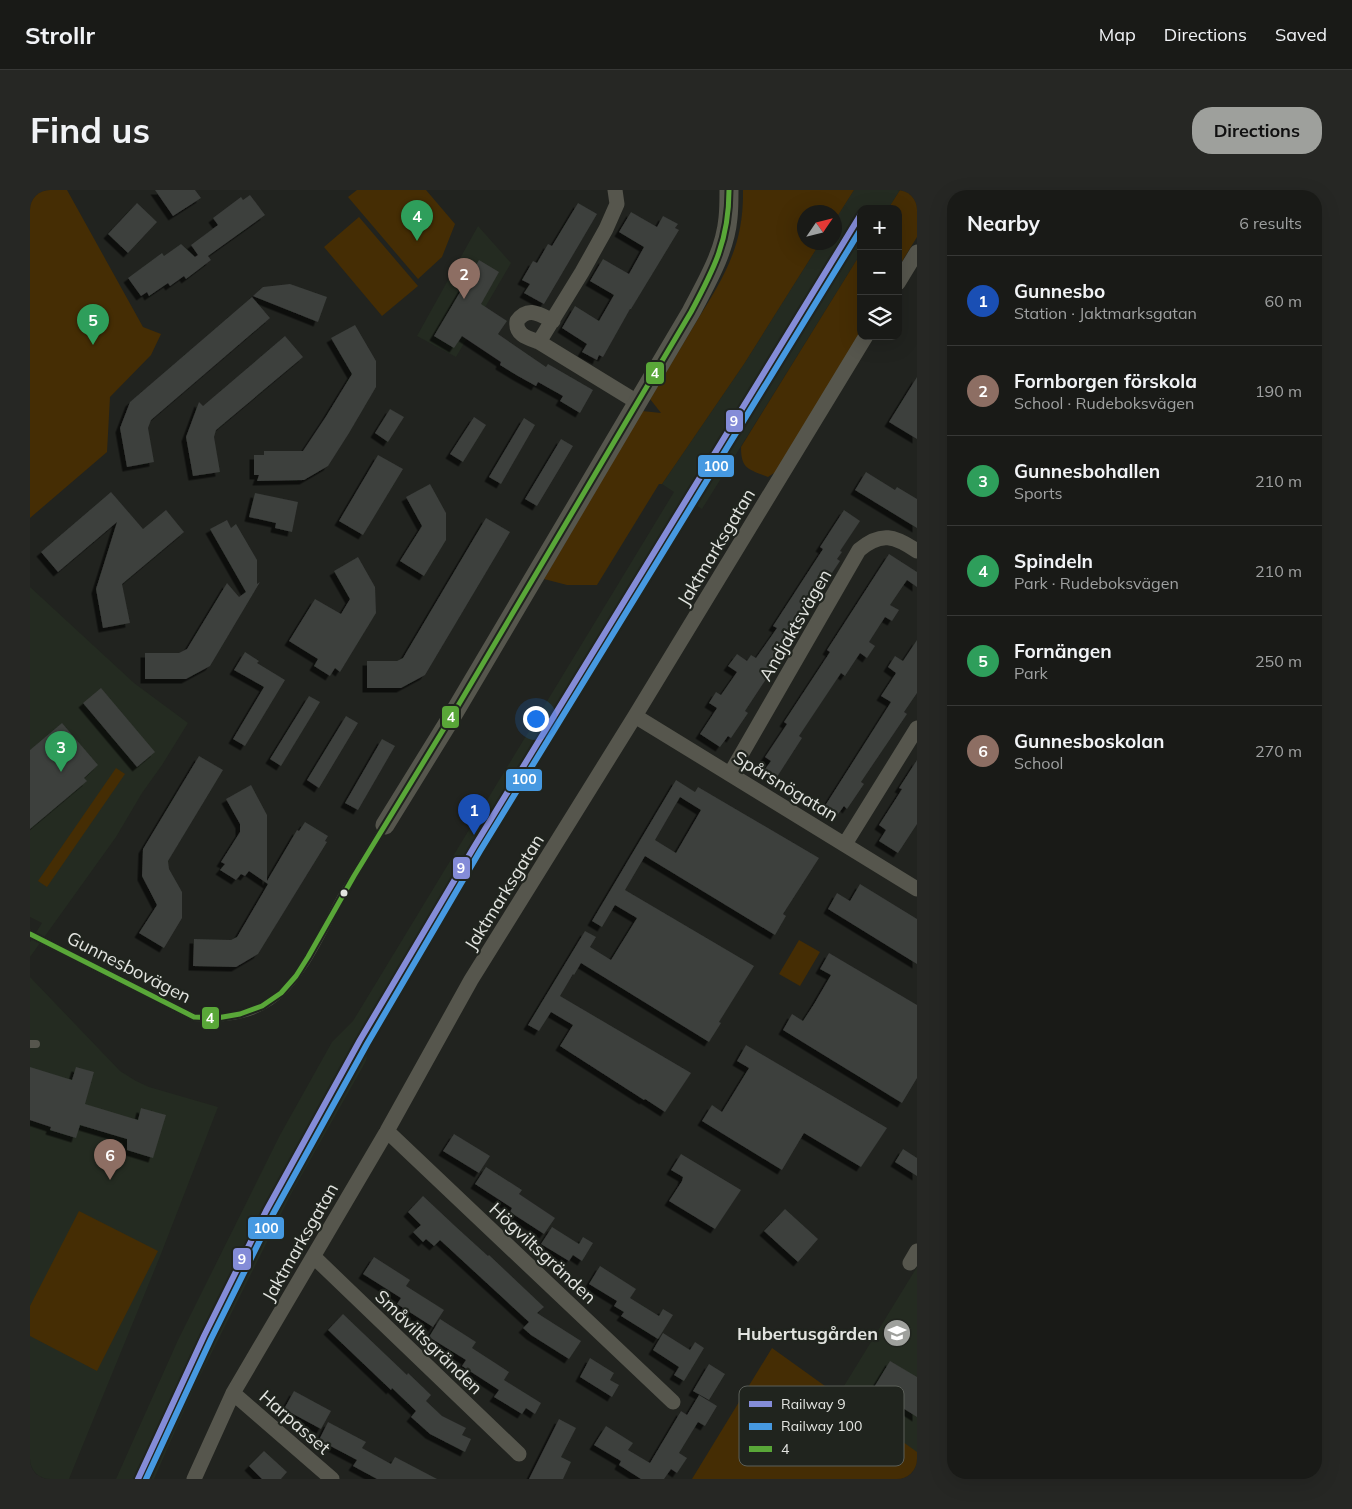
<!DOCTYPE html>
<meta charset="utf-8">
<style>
body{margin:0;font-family:Mulish,sans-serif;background:#262724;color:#f1f3f6}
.controls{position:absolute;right:15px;top:15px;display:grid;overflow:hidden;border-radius:10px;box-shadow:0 5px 20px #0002}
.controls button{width:45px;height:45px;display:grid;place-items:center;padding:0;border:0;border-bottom:1px solid #373836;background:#191a17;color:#f1f3f6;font:25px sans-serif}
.compass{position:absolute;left:767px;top:15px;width:45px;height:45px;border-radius:50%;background:#191a17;box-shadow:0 5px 20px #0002;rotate:55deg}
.you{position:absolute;left:505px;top:528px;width:18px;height:18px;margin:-12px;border:4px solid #fff;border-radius:50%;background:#1a73e8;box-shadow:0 0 0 8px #1a73e833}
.badge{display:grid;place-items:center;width:32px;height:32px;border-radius:50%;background:#9ea09c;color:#fff;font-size:16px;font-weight:700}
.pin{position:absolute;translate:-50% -41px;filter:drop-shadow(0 1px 2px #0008)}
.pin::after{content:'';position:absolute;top:26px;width:18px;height:15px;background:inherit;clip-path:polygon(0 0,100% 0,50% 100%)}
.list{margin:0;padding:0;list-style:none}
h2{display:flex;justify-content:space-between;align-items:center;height:65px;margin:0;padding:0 20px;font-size:21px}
h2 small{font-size:16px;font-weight:400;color:#9fa1a1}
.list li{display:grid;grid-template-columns:32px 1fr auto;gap:15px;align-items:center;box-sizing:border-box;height:90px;padding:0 20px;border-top:1px solid #373836}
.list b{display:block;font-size:19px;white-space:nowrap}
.list p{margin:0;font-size:16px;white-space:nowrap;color:#9fa1a1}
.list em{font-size:16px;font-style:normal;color:#9fa1a1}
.icon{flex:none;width:28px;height:28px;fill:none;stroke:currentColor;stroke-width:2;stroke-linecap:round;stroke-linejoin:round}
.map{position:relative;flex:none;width:887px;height:1289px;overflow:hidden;border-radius:20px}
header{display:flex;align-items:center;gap:30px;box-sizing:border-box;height:70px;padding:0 25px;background:#191a17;border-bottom:1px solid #373836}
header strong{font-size:24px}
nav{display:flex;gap:28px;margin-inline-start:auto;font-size:18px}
.intro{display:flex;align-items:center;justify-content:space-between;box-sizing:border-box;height:120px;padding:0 30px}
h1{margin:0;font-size:35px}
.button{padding:12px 22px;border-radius:20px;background:#9ea09c;color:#111;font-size:18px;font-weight:700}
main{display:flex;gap:30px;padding:0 30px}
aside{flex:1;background:#191a17;border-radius:20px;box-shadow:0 5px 20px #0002}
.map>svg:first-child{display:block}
.built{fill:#242b21}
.green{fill:#452d04}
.building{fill:#3c3f3c;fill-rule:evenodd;filter:url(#shadow)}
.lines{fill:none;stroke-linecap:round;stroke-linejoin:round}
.service{stroke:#56564d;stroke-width:8}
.minor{stroke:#56564d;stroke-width:15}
.tertiary{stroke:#56564d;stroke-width:19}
.bus-1-casing{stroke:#20241e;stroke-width:9}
.bus-1{stroke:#59a738;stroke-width:5}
.rail-1-casing{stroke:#20241e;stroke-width:10}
.rail-2-casing{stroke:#20241e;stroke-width:10}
.rail-1{stroke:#848cd8;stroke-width:6}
.rail-2{stroke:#4699e1;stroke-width:6}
.bus-dot{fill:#e2e4e0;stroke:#20241e;stroke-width:2}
.labels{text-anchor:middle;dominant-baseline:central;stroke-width:4.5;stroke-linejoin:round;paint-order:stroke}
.street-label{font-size:18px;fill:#e2e4e0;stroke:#20241e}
.poi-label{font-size:18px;font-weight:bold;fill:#e2e4e0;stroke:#20241e;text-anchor:end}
.key{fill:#20241e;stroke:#5a5e58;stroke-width:1}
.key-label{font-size:14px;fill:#e2e4e0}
.line-badge{stroke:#20241e;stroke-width:2}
.badge-label{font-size:14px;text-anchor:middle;font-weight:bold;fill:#fff}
</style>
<header>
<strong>Strollr</strong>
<nav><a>Map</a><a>Directions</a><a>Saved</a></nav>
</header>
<div class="intro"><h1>Find us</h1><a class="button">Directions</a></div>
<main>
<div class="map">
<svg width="887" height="1289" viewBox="0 0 887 1289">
<defs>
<filter id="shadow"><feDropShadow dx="-4.5" dy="4.5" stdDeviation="0" flood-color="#0009"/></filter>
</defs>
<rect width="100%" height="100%" fill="#21231f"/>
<path class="built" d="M824,0H870L858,19H831V63L672,319L659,311L363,801L341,846L336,871L261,1004L165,1196L124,1289H86L148,1150L250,945L302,852L323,831L644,302L632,294L714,174L790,53L804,52L805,30Z
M448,36L481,73L426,167L387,146Z
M0,397L104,493L158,533L132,575L112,603L86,647L0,767V752L12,733L0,727Z
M0,787L90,881L106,891L119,897L188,917L131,1064L39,1289H6L0,1286Z
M887,1077V1267L806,1209Z"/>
<path class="green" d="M0,0H37L113,137L131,144L121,165L80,207L77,262L0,328Z
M327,0H396L425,34L412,67L388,89L318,7Z
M713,0H824L805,30L804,22H774V52L790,53L714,174L632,294H629L567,395H537L514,389L612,221L631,223L620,209C635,184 650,159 665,134C693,88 714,57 713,0Z
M870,0H887V47L868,78V19H858Z
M329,27L388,96L352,126L294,57Z
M831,63V141L747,281L738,287C718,279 711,279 711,257Z
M86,578L95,584L17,697L8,691Z
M769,750L790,762L770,796L749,784Z
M49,1021L128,1061L67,1181L0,1146V1116Z
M742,1158L887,1262V1289H662Z"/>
<path class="building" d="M125,0H165L171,8L143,26Z
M220,5L235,25L178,66L181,70L156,89L154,86L140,96L138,93L119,106L117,102L111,106L98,88L132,63L134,66L151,54L165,67L168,65L161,55L188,35L183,28L211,7L213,10Z
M107,13L127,32L98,63L78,44Z
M548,13L567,24L514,114L494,103L500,94L492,90L503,71L507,73L518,54L522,56Z
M601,22L627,37L633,26L648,34L645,38L649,40L601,119H600L573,167L569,165L567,170L552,162L557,154L532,138L545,116L569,131L584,105L560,91L573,69L599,84L614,57L589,42Z
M449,70L469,82L451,114L477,131L468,144L516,177L518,174L563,200L550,223L530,211L533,206L508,192L506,196L488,186L470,175L471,172L432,146L424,158L404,146Z
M260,94L297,107L288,132L223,106L233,97Z
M222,107L240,128L121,230L118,238L124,272L97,277L90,238L100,212Z
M325,135L346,171V197L319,243L298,276L274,290L227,291L229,285H224V265H234V261H273L295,228L322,184L301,148Z
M255,146L273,167L186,240L184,247L190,282L163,286L156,247L169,212L173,216Z
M887,187V249L859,232Z
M360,219L374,227L358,252L345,243Z
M444,227L456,235L433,272L420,264Z
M494,228L505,235L471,294L459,287Z
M531,249L543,256L507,316L495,309Z
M348,265L373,279L333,345L309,331Z
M836,282L865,300L867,297L887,309V338L825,300Z
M400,294L416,323V350L394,386L370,371L392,336L376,307Z
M81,302L113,339L136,320L154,342L92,394L100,433L73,438L66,399L87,332L28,382L11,362Z
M225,303L268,312L262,342L245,338L246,333L219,327Z
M814,320L830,331L810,361L812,362L807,369L810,371L760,446L763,448L715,521L718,523L701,548L698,546L690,557L670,544L687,518L679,513L686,502L691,505L707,482L698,476L707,464L717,471L721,465L726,468L747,438L743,436L793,359L790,357Z
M456,328L480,342L395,485L371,498H337V471H367L373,468Z
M197,330L201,338L206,334L227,370V394L230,392L180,476L156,489H115V463H149L157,459L197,393L209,407L216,402L180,339Z
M859,364L887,382V397L877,390L860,415L869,420L862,431L855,427L839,452L845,456L837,468L830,463L815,486L811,483L769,546L772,548L745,590L733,582L741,571L735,567L757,534L754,532L800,462L797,460Z
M328,367L345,397L346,423L310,482L305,478L300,486L284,476L288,469L259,451L285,409L311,424L320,409L304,381Z
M887,450V503L874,522L877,524L831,592L834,594L817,619L814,616L806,627L793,619L861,512L851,506L866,483L858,477L865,466L873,471Z
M215,462L229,471L227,473L255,490L215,556L203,549L234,497L204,480Z
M71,498L125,562L107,577L53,513Z
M279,506L290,512L251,576L240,569Z
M316,526L328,533L289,598L277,590Z
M32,533L68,575L54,588L57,591L0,639V560Z
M352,549L365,556L328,620L315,613Z
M169,566L193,580L138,671L139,679L152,702V728L134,758L109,743L127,715L112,686L113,659Z
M887,570V634L868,663L849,651L856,640L849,635L867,607L872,599L869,598Z
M646,590L665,602L668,597L789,668L753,724L756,726L745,745L615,666L595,700L724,776L689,832L691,833L679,852L551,773L544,785L543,784L530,806L661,883L635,922L615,909L614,910L530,856L543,835L521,822L509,841L498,835L555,741L566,747L560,757L581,770L607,728L585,715L572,737L562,731ZM650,607L671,620L646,663L625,650Z
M221,595L237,625V691L267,640L269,641L275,632L298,646L295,651L297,652L228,764L206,777L163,776L164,749L201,750L207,747L238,694L219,681L215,686L211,684L206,690L190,680L195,674L191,672L210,642V634L196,609Z
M830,694L887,729V774L798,719L807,703L820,711Z
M799,763L887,815V888L872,913L753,840L762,824L773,831L784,814L801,785L790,779Z
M716,855L857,938L831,977L774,943L752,980L672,931L682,915L692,922L719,878L707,871Z
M0,877L42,890L46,877L64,882L55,914L108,930L111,918L136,925L123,968L97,960V949L50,935L46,948L20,940L21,937L0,930Z
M424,944L460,966L449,983L413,961Z
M873,959L887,968V986L865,972Z
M651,964L711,1000L685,1039L639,1011L652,991L653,987L641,980Z
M456,977L492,1000L489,1004L525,1028L514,1044L480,1022L482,1018L445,994Z
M393,1006L425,1036L458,1066L459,1065L514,1117L507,1123L551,1151L539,1169L501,1145L493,1138L499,1132L410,1050L404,1056L396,1049L393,1052L383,1042L391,1035L378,1022Z
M755,1019L788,1049L768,1072L734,1041Z
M522,1037L549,1054L553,1047L563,1053L552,1071L543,1065L539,1071L511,1054Z
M344,1067L380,1090L376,1096L414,1120L403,1137L367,1114L371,1108L333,1084Z
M570,1076L606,1099L600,1108L629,1126L633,1119L643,1125L628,1149L591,1126L594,1122L584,1116L587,1111L559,1094Z
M313,1124L377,1185L378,1183L401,1205L396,1211L412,1226L436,1238L432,1245L441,1249L435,1262L400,1244L381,1227L386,1221L362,1198L361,1200L298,1140Z
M410,1129L446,1152L442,1158L479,1182L474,1190L511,1213L505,1224L496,1218L492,1224L464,1207L469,1200L432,1176L436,1170L399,1147Z
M633,1143L660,1160L665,1152L674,1158L654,1191L644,1185L649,1177L623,1160Z
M560,1168L584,1183L580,1190L589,1195L582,1207L550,1187Z
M860,1171L887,1187V1227L843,1199Z
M679,1174L695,1184L679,1210L663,1201Z
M264,1201L301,1221L291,1239L254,1219Z
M669,1205L687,1216L675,1236L668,1232L649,1263L657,1268L647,1283L641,1279L634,1289H611L589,1275L591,1271L564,1255L576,1236L603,1253L598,1260L620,1273L651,1221L657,1225Z
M529,1229L546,1238L531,1267L541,1272L533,1289H499Z
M298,1232L336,1252L332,1258L361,1274L365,1267L407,1289H347L323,1276L327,1270L289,1250Z
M234,1261L257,1282L251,1289H232L219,1276Z"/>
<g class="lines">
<path class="service" d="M0,744L164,827C191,829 218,827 241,811C273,790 294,737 313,704C327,681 341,658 355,635
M0,854H6
M0,1286L6,1289"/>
<path class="minor" d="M585,0L587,14L576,39L552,82L509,152L607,212
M868,93L887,62
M509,152C498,148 485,145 487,131C498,116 509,124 523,131
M605,526L887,699
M700,584L829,360C851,341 865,346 887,361
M815,654L887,538
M357,941L643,1212
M284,1067L489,1264
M880,1073L887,1061
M203,1203L302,1289
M164,1289L203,1203L357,941L441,790L605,526L836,146"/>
<path class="tertiary" d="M355,635L418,533L661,122C676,93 695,62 698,28C699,19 699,9 699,0"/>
<defs>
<path id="bus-1" d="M0,744L164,827L187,828L210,824L232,816L251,803L266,786L278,767L324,686L429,514L661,122C684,79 699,50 699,0"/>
</defs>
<use href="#bus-1" class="bus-1-casing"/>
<use href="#bus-1" class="bus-1"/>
<defs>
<path id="rail-1" d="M108,1289L174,1146L236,1021L330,850L444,657L831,24"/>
<path id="rail-2" d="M116,1289L181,1149L243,1024L337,854L450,661L831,39"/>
</defs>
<use href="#rail-1" class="rail-1-casing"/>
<use href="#rail-2" class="rail-2-casing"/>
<use href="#rail-1" class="rail-1"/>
<use href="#rail-2" class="rail-2"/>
</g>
<defs>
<symbol id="school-disc" viewBox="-11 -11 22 22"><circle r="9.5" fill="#9ea09c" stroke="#20241e"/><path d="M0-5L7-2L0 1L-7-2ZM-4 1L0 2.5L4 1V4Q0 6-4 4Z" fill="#fff"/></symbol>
</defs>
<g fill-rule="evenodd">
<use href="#school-disc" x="851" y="1127" width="32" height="32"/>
</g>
<circle class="bus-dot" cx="314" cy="703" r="4.5"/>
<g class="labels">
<g class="street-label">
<text transform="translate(686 357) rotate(-59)">Jaktmarksgatan</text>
<text transform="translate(765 435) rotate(-60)">Andjaktsvägen</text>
<text transform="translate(756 596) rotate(31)">Spårsnögatan</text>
<text transform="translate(474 702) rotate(-58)">Jaktmarksgatan</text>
<text transform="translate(99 777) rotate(27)">Gunnesbovägen</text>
<text transform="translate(270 1052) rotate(-60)">Jaktmarksgatan</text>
<text transform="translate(513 1063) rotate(43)">Högviltsgränden</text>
<text transform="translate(399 1152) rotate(44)">Småviltsgränden</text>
<text transform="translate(265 1232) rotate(41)">Harpasset</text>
</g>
<g class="poi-label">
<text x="848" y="1143">Hubertusgården</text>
</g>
</g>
<rect x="709" y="1196" width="165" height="80" rx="8" class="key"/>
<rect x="719" y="1211" width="23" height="6" fill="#848cd8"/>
<rect x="719" y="1233" width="23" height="7" fill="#4699e1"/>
<rect x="719" y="1256" width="23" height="6" fill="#59a738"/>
<g class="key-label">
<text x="751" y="1219">Railway 9</text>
<text x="751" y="1241">Railway 100</text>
<text x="751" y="1264">4</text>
</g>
<g class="line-badge">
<rect x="615" y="171" width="20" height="24" rx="5" fill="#59a738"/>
<rect x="695" y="219" width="19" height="24" rx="5" fill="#848cd8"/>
<rect x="667" y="264" width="38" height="24" rx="5" fill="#4699e1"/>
<rect x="411" y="515" width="19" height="24" rx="5" fill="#59a738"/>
<rect x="475" y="578" width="38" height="24" rx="5" fill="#4699e1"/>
<rect x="422" y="666" width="19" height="24" rx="5" fill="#848cd8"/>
<rect x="171" y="816" width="19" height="24" rx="5" fill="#59a738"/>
<rect x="217" y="1026" width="38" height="24" rx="5" fill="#4699e1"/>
<rect x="202" y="1057" width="20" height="24" rx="5" fill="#848cd8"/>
</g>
<g class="badge-label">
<text x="625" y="188">4</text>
<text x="704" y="236">9</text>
<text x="686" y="281">100</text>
<text x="421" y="532">4</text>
<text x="494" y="594">100</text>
<text x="431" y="683">9</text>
<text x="180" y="833">4</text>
<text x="236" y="1043">100</text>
<text x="212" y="1074">9</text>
</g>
</svg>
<div class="controls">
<button>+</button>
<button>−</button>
<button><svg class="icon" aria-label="layers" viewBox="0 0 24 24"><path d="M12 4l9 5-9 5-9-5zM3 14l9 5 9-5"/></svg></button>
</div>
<svg class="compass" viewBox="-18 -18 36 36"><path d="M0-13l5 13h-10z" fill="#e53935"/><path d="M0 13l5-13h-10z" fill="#9fa1a1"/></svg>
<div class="you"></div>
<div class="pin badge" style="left:444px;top:645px;background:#1a4fb4">1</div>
<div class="pin badge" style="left:434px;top:109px;background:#8d6e63">2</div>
<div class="pin badge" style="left:31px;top:582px;background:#2e9e5b">3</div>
<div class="pin badge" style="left:387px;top:51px;background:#2e9e5b">4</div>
<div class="pin badge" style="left:63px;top:155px;background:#2e9e5b">5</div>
<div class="pin badge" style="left:80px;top:990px;background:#8d6e63">6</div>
</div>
<aside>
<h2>Nearby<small>6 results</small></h2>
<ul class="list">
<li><span class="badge" style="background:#1a4fb4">1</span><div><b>Gunnesbo</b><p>Station · Jaktmarksgatan</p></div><em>60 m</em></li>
<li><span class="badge" style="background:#8d6e63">2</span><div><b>Fornborgen förskola</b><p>School · Rudeboksvägen</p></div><em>190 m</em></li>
<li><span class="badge" style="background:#2e9e5b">3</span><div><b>Gunnesbohallen</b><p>Sports</p></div><em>210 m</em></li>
<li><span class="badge" style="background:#2e9e5b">4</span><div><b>Spindeln</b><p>Park · Rudeboksvägen</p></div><em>210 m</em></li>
<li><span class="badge" style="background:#2e9e5b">5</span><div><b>Fornängen</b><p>Park</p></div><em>250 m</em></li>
<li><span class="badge" style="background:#8d6e63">6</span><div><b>Gunnesboskolan</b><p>School</p></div><em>270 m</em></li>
</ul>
</aside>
</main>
